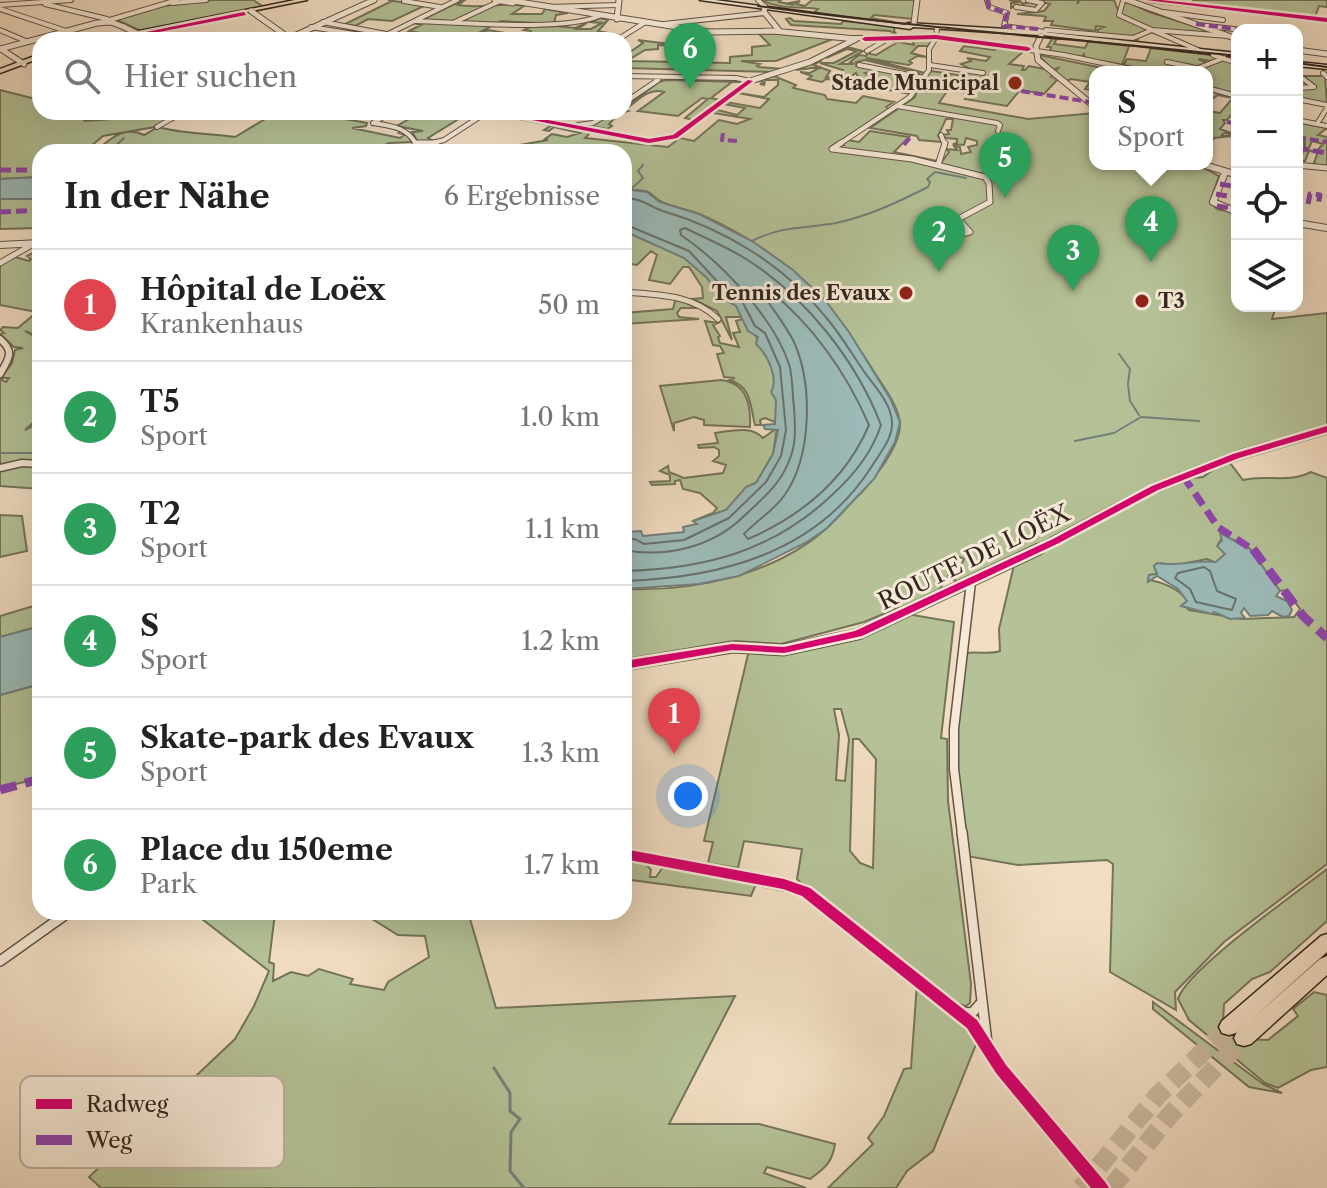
<!DOCTYPE html>
<html lang="de">
<meta charset="utf-8">
<style>
body{margin:0;font-family:"Libre Caslon Text",serif;background:#f2f2f2;color:#222}
.controls{position:absolute;right:24px;top:24px;display:grid;overflow:hidden;border-radius:16px;box-shadow:0 8px 32px #0002}
.controls button{width:72px;height:72px;display:grid;place-items:center;padding:0;border:0;border-bottom:2px solid #e0e0e0;background:#fff;color:#222;font:40px sans-serif}
.you{position:absolute;left:688px;top:796px;width:28px;height:28px;margin:-20px;border:6px solid #fff;border-radius:50%;background:#1a73e8;box-shadow:0 0 0 12px #1a73e833}
.badge{display:grid;place-items:center;width:52px;height:52px;border-radius:50%;background:#d93025;color:#fff;font-size:26px;font-weight:700}
.pin{position:absolute;translate:-50% -66px;filter:drop-shadow(0 2px 4px #0008)}
.pin::after{content:'';position:absolute;top:42px;width:28px;height:24px;background:inherit;clip-path:polygon(0 0,100% 0,50% 100%)}
.popup{position:absolute;left:1089px;top:66px;width:124px;height:104px;box-sizing:border-box;display:grid;place-content:center;border-radius:16px;background:#fff;filter:drop-shadow(0 2px 6px #0005);font-size:26px;white-space:nowrap;color:#767676}
.popup b{font-size:30px;color:#222}
.popup::after{content:'';position:absolute;left:50%;top:100%;margin-left:-16px;border:16px solid transparent;border-top-color:#fff}
.list{margin:0;padding:0;list-style:none}
h2{display:flex;justify-content:space-between;align-items:center;height:104px;margin:0;padding:0 32px;font-size:34px}
h2 small{font-size:26px;font-weight:400;color:#767676}
.list li{display:grid;grid-template-columns:52px 1fr auto;gap:24px;align-items:center;box-sizing:border-box;height:112px;padding:0 32px;border-top:2px solid #e0e0e0}
.list b{display:block;font-size:30px;white-space:nowrap}
.list p{margin:0;font-size:26px;white-space:nowrap;color:#767676}
.list em{font-size:26px;font-style:normal;color:#767676}
.icon{flex:none;width:44px;height:44px;fill:none;stroke:currentColor;stroke-width:2;stroke-linecap:round;stroke-linejoin:round}
.map{position:relative;flex:none;width:1327px;height:1188px;overflow:hidden}
.search{position:absolute;background:#fff;box-shadow:0 8px 32px #0002;left:32px;top:32px;width:600px;height:88px;display:flex;align-items:center;gap:20px;box-sizing:border-box;padding:0 28px;border-radius:24px;color:#767676;font-size:30px}
.panel{position:absolute;background:#fff;box-shadow:0 8px 32px #0002;left:32px;top:144px;width:600px;height:776px;border-radius:24px}
.map>svg:first-child{display:block}
.green{fill:#b5c297;stroke:#74745b;stroke-width:2;fill-rule:evenodd}
.water{fill:#9cbbb9;stroke:#72807b;stroke-width:2}
.lines{fill:none;stroke-linecap:round;stroke-linejoin:round}
.shore{stroke:#68716c;stroke-width:2}
.stream-far1{stroke:#72807b;stroke-width:2}
.stream{stroke:#72807b;stroke-width:3}
.motorway-tunnel{stroke:#cbb9a1;stroke-width:19;stroke-dasharray:19 9;stroke-linecap:butt}
.minor-far4-casing{stroke:#625448;stroke-width:6}
.minor-far3-casing{stroke:#625448;stroke-width:7}
.minor-far2-casing{stroke:#625448;stroke-width:9}
.minor-far1-casing{stroke:#625448;stroke-width:11}
.minor-casing{stroke:#625448;stroke-width:12}
.tertiary-far3-casing{stroke:#625448;stroke-width:7}
.tertiary-far2-casing{stroke:#625448;stroke-width:8}
.tertiary-far1-casing{stroke:#625448;stroke-width:11}
.tertiary-casing{stroke:#625448;stroke-width:13}
.secondary-casing{stroke:#33271f;stroke-width:3}
.primary-casing{stroke:#33271f;stroke-width:3}
.motorway-casing{stroke:#33271f;stroke-width:3}
.minor-far4{stroke:#f6e9d7;stroke-width:4}
.minor-far3{stroke:#f6e9d7;stroke-width:5}
.minor-far2{stroke:#f6e9d7;stroke-width:6}
.minor-far1{stroke:#f6e9d7;stroke-width:8}
.minor{stroke:#f6e9d7;stroke-width:9}
.tertiary-far3{stroke:#f6e9d7;stroke-width:5}
.tertiary-far2{stroke:#f6e9d7;stroke-width:6}
.tertiary-far1{stroke:#f6e9d7;stroke-width:8}
.tertiary{stroke:#f6e9d7;stroke-width:10}
.secondary{fill:#f6e9d7;fill-rule:evenodd}
.primary{fill:#f1ddc2;fill-rule:evenodd}
.motorway{fill:#f1ddc2;fill-rule:evenodd}
.tram{stroke:#33271f;stroke-width:2}
.tertiary-bridge-casing{stroke:#625448;stroke-width:7;stroke-linecap:butt}
.tertiary-bridge{stroke:#f6e9d7;stroke-width:5}
.quiet-far3{stroke:#8e44ad;stroke-width:4;stroke-dasharray:9 4;stroke-linecap:butt}
.quiet-far2{stroke:#8e44ad;stroke-width:5;stroke-dasharray:11 5;stroke-linecap:butt}
.quiet-far1{stroke:#8e44ad;stroke-width:7;stroke-dasharray:14 7;stroke-linecap:butt}
.quiet{stroke:#8e44ad;stroke-width:9;stroke-dasharray:17 9;stroke-linecap:butt}
.cycleway-casing{stroke:#f6e9d7;stroke-width:5}
.cycleway{fill:#d6006c;fill-rule:evenodd}
.poi-dot{fill:#8f2418;stroke:#f6e9d7;stroke-width:3}
.labels{text-anchor:middle;dominant-baseline:central;stroke-width:6;stroke-linejoin:round;paint-order:stroke}
.far-poi-label{font-size:20px;font-weight:bold;fill:#33271f;stroke:#f6e9d7;text-anchor:end}
.street-label{font-size:24px;fill:#33271f;stroke:#f6e9d7}
.key{fill:#f6e9d7;stroke:#bcafa0;stroke-width:2}
.key-label{font-size:22px;fill:#33271f}
</style>
<div class="map">
<svg width="1327" height="1188" viewBox="0 0 1327 1188">
<rect width="100%" height="100%" fill="#f1ddc2"/>
<filter id="stains"><feTurbulence type="fractalNoise" baseFrequency=".0025" numOctaves="4"/><feColorMatrix values="0 0 0 0 .2 0 0 0 0 .09 0 0 0 0 .02 0 0 0 .5 -.17"/></filter>
<radialGradient id="worn" r=".72"><stop offset=".6" stop-color="#630" stop-opacity="0"/><stop offset="1" stop-color="#630" stop-opacity=".3"/></radialGradient>
<path class="green" d="M213,0H253L264,7L141,31L115,19L163,6Z
M388,0L424,6L392,21L368,19L355,26L345,24L392,1Z
M463,0H465L458,5C480,9 501,2 524,6L512,14H542L545,9L568,13L556,15L554,24L501,21L473,36L458,34L450,38L409,31L421,25L414,23L430,20L419,21Z
M761,0H781L779,2L794,5L790,3L800,1L796,4L805,6L812,0H915L913,19L874,15L871,18L894,22L814,13L818,9C797,6 781,10 761,0Z
M1019,0L1023,4L1034,0H1079L1077,4L1080,0H1114L1120,15L1124,3L1128,2L1149,12L1223,35L1148,30L1129,38L1138,39L1137,43L1064,35L1065,32L1100,35L1097,30L1104,27L1096,26L1095,31L1051,25L1053,21H1044L1046,17L1043,16L1017,14L1044,11L1050,4L1040,2L1035,9L1016,5L1011,8V3L1019,2L1009,0Z
M1193,0H1327V7L1319,6L1315,17L1192,3Z
M600,18L608,20L598,31L619,35H608L604,40H470C479,35 488,41 498,35L483,33L488,30L518,35L530,34L531,31L524,30L536,24L575,28L587,23L577,29H591L602,23L591,22Z
M790,18L794,21L841,24L843,21L895,26L894,31L898,36L890,31L791,25L786,19Z
M758,33L838,37L776,61H741L760,64L757,66L759,67L783,69L772,72L624,68V56L643,43L638,40L677,45L700,43L698,48L658,45V49L645,50L627,61L730,63V57L752,55V47L770,45Z
M1046,37L1057,38L1054,44L1085,48L1088,42H1092L1129,46L1122,65L1085,58L1084,54L1081,57L1050,51L1051,47H1047L1052,39Z
M928,38L933,39L928,46H918L911,53L927,57L917,56L909,61L912,63L909,65L866,58L925,73L922,76L917,75L919,73L865,60L856,62V66L921,78L910,94L872,87L883,82L875,79L870,72L865,73L877,82L860,80L856,73L850,77L859,83L826,79L822,82L808,79L812,76L800,72L810,73L821,67L796,70L822,60L814,65L830,71L826,77L837,78L843,70L820,63H834L857,51L847,49L826,58L848,47L863,51L840,64H854L850,62L859,55L866,56L870,50V54L876,55L896,43L889,40L914,45L912,39Z
M967,42L1025,50L1009,64L1024,66L1022,70H1025L1029,66L1045,69L1054,76L1050,77L1058,79L1044,94L1020,90L1007,106L965,99L969,93L952,91L958,90L963,82L960,77L964,71L970,69L961,64L971,61L967,58L986,61L990,57L960,51L964,46L995,50L998,47Z
M1151,48L1212,55L1220,58L1212,61L1198,59L1207,63C1177,75 1154,72 1124,65L1127,59L1146,61Z
M1045,53L1044,56L1122,72H1095V84L1090,90L1085,89L1090,82L1071,79L1067,81L1055,72L1058,68L1053,70L1040,57Z
M1222,60L1237,64V69L1233,71H1237V95L1207,87V80L1213,78H1207V72H1191Z
M931,71L958,75L939,103L1028,119L1095,113V164H1197L1219,176L1210,202L1217,209L1237,213V306H1276L1272,319L1327,313V427L1261,445L958,582L954,580L964,559L960,557L937,593L902,611L898,608L864,622L781,644L735,641L733,645L624,661V589C694,592 775,575 828,527C840,516 850,503 862,492C876,476 900,447 900,424C899,406 882,385 873,370C826,295 783,252 702,215C689,209 674,208 662,202C657,200 652,194 648,192C642,189 631,191 624,189V152H379L518,149L520,145L548,140L545,139L552,134L567,137L580,133L554,127L549,131L544,130L552,125L591,132L585,138L668,147L680,138L694,141L719,120L737,124L750,119L713,113L718,110L737,115L745,108L724,104L726,102L760,108L769,99L738,93L764,97L778,85V80H765L764,85L760,84L764,83L762,81L752,82L774,76L796,85L793,88L825,95L827,99L856,103L863,96L894,102L886,107L889,109L834,145H844L843,143L847,140L859,142L870,131L909,137L894,152L937,161L935,165L940,164L949,152L946,149L957,150L954,146L960,147L961,154L971,152L968,147L977,145V141L966,138L964,145L953,144L957,143V139L946,138L942,135L949,134L947,130H951L953,119H946L938,136L943,142L919,140L917,136L870,128L915,97L917,91L929,92L927,89H918L924,80L945,81L926,78Z
M1297,74L1315,87L1304,76H1325L1327,103L1299,98Z
M666,80L743,82H732L711,98L720,100L693,120L685,118L708,99L702,98L678,116L638,111L664,92C649,87 637,101 625,110L628,111L619,114L609,124L612,126L607,129L592,126L615,112H624V108L659,82Z
M0,90L40,100V112H74L85,121L126,118L143,112H169L164,116L171,118L155,127L103,136L84,152H40V177L0,179Z
M1207,90L1237,98V107L1227,120H1223L1225,123L1220,129L1237,135L1224,133L1221,136H1232L1214,138L1207,147V111L1220,113L1233,98L1218,95L1209,101Z
M277,112H304L362,122L367,123L366,126L352,128L400,138L404,135L399,133L404,131L412,142L389,143L370,152H95C110,139 124,125 144,135L158,127C183,134 209,133 235,137Z
M421,112H470L428,138L435,142H418L412,132L423,131L397,126Z
M1297,122L1327,128L1318,135L1327,137V167L1303,164L1317,165L1314,163L1318,152L1309,151L1305,161L1300,160L1304,149L1316,152L1323,144L1312,141L1309,148H1305V140L1302,147L1298,146L1301,140L1297,139Z
M0,199H40V228L0,229Z
M624,231C668,247 723,272 742,317H726L732,340L717,311L693,299L703,298L702,287L689,267H683L670,284L649,280L657,255L651,251L637,265L624,263Z
M33,253H40V337L25,331L40,339V416L25,430L40,422V461L0,464V379L6,382L9,378H1L12,363L15,350L23,348L14,347L0,334L4,333L0,330L3,327L18,328L37,312L0,305V264L15,257L29,261L31,259L27,256Z
M676,298L697,308H681L677,313L679,317L699,319L624,324V313L673,309Z
M743,319L766,350L780,392L775,422L765,418L760,420L761,425H755C750,406 752,387 730,380L735,378L724,377L717,354L724,353L720,346L713,345L705,321L718,323L713,325L720,336L718,337L720,343L739,347L733,333L740,332L736,321Z
M721,380C747,383 751,405 750,427L704,425V420L694,417L674,423V431L660,386Z
M777,428L773,454L756,483L746,487L727,510L693,521L713,513L717,508L700,493L683,489L680,480L675,481V484L652,485L650,482L670,481V475L660,471L668,466L669,472L684,478L723,473L726,465L713,461L719,456V450L714,447L699,448L698,445L718,443L715,433C731,431 751,425 763,438Z
M1223,463H1230L1243,480C1267,474 1287,484 1311,472L1327,478V864L1224,942L1175,992L1176,1010L1110,972L1113,864L1107,860L1018,865L966,856L957,769V734L966,653C978,651 989,655 1000,651L999,629L1014,565L1068,540L1157,490L1192,478L1203,477ZM1223,537L1244,543L1250,549L1280,591L1286,590L1300,609L1294,617L1242,619L1189,610L1184,604L1187,601C1181,589 1159,581 1148,580L1149,575L1157,574L1154,566L1161,563L1171,566L1207,559L1270,585L1218,544Z
M16,466L40,467V489L0,486V471Z
M0,515L22,516L27,551L0,557Z
M40,604V626L0,637V616Z
M907,614L954,622L941,738L947,739L948,801L971,984L970,1003L966,1006L952,1002L804,887L797,879L802,849L744,841L738,868L708,863L713,842L704,841L749,650L788,653ZM834,709H841L849,739L845,781L836,780L839,735ZM853,739H859L876,759L873,868L860,863L850,851Z
M40,684V778L0,788V695Z
M624,860L646,864L651,870L650,877H656L663,867L756,884L751,896L624,879Z
M1327,869V921L1270,972L1252,979L1224,1004L1223,1023L1245,1039L1268,1040L1298,1016L1293,1009L1314,992L1327,995V1067L1311,1070L1278,1088L1265,1083L1189,1020L1178,999C1186,970 1298,892 1327,869Z
M193,912H279L274,921L269,962L274,964L273,981L291,972L308,976L319,969L353,979L350,984L384,990L388,982L429,957L425,936L398,935L361,912H468L496,1008L735,996L669,1124H759L835,1144C832,1163 825,1168 810,1179L767,1167L764,1173L806,1188H101L89,1177L235,1039L254,1006L269,971Z
M917,983L946,1006L977,1042L933,1151L907,1171L896,1188H828L873,1144L868,1138L884,1116L904,1069L911,1068Z
M1153,1002L1263,1084L1282,1093L1249,1087L1153,1009Z"/>
<path class="water" d="M40,177V199H0V179Z
M624,189L647,192L660,202L699,214L752,241L793,270L825,300L849,332L891,400L900,422L895,442L874,479L827,528L807,542L739,576L699,584L624,589V532L641,531L643,536L684,532L683,527L697,524L693,521L726,510L746,487L756,483L773,454L778,430L765,429L763,425L775,424L776,400L771,392C779,379 768,355 756,344L758,337L748,331L736,306L720,297L707,278L684,258L624,231Z
M1220,533L1250,549L1280,591L1276,596L1287,601L1292,610L1289,616L1283,617L1272,611L1268,615L1250,616L1244,608L1241,613L1245,618L1230,619L1214,612L1212,614L1181,606L1187,601L1178,589L1157,576L1148,582L1149,575L1157,574L1154,566L1157,563C1178,567 1197,559 1216,562L1225,554L1217,546L1222,540Z
M40,626V684L0,695V637Z"/>
<g class="lines">
<path class="shore" d="M624,198C648,200 645,205 663,211C724,229 784,265 824,315C839,332 850,351 863,370C873,385 891,402 892,422C893,438 880,453 872,466C817,553 720,578 624,581
M624,224L689,251L727,292L742,301L755,326L765,333L780,367L786,430L781,456L766,482L729,518L684,540L644,544L635,539L624,540
M769,290C813,325 847,374 869,425C846,479 801,516 748,539L744,534C756,521 773,511 784,496C812,457 813,385 794,342C786,326 774,311 764,296Z
M624,550C666,558 712,547 743,517C761,500 780,485 789,461C797,443 795,425 794,407C792,393 793,377 789,364C773,317 722,263 681,235L680,230L685,228C705,238 727,247 746,259C805,296 856,360 881,425C872,453 854,475 832,495C773,551 705,569 624,571
M1204,567L1210,571L1217,591L1236,599L1232,610L1196,602L1190,589L1175,578L1178,573Z"/>
<path class="stream-far1" d="M109,152L124,138
M212,152L223,146
M629,191L643,178L638,171L643,165
M752,241C784,225 803,229 836,223C869,216 898,202 928,187L930,182L927,179L935,172L966,178
M1119,354L1130,369L1128,383
M1128,385L1130,401L1139,415
M1075,441L1114,433L1141,417L1199,421
M0,453H40"/>
<path class="stream" d="M494,1068L510,1093V1111L520,1119L511,1132L510,1171L524,1188"/>
<path class="motorway-tunnel" d="M1081,1188L1158,1095L1229,1027
M1111,1188L1170,1115L1244,1038"/>
<defs>
<path id="minor-far4" d="M758,0L765,7
M987,0L989,7L1007,13L1004,26L1045,32
M1148,0L1327,20
M404,1L440,7
M1123,1L1119,15L1152,30L1228,36
M172,3L206,0
M45,4L107,19
M0,5L71,0
M548,7L618,5
M1016,7L1036,10L1042,3L1028,0
M0,9L66,31
M1164,12L1223,20
M415,21C459,22 563,32 599,16
M103,22L177,0
M323,22L418,40
M455,22L500,1
M664,24L765,13
M1198,25L1243,30
M311,27L379,38
M0,30L28,42
M1046,30L1133,38L1152,30L1198,50
M855,38L942,37L1064,55L1145,72
M376,40L457,0
M617,40L644,23
M867,51L886,40
M1213,55L1237,63
M1167,62L1196,68
M859,65L924,78
M930,65L983,73
M1188,72L1224,58
M1323,73L1327,77
M1297,74L1314,87L1297,88
M624,76L736,78L750,81
M1207,88L1237,96
M1297,99L1327,105
M624,103L658,80
M897,106L997,123L1000,125L998,131
M549,119L560,112
M1297,120L1327,126
M373,123C391,126 407,127 416,144L425,145
M373,123L392,112
M1317,124L1327,108
M578,125L593,123L611,112
M157,127L183,112
M941,135L945,145
M425,145L444,140L487,112
M838,145L910,97L929,70V49L936,38L937,28"/>
<path id="minor-far3" d="M415,143H436
M841,143L832,149L912,159L985,177L989,183L990,202L958,219
M938,165L945,143
M1297,165L1327,168
M950,219H958L970,232L957,235L942,229V225Z
M0,263L35,243
M624,292C658,295 692,294 718,319"/>
<path id="minor-far2" d="M0,339C15,352 9,358 0,374
M0,468L22,463L40,464"/>
<path id="minor-far1" d="M962,834L954,769V729L971,582"/>
<path id="minor" d="M962,832L987,1043L1001,1069L1101,1188
M624,854L801,889L955,1009L985,1041
M0,961L69,912
M960,1012L972,1013L981,1003"/>
<path id="tertiary-far3" d="M495,0L513,3
M1127,0L1237,39
M765,7L764,12L778,29
M251,11L285,35
M617,19L619,0
M914,23L917,0
M1041,36L1036,46L1038,60L1095,107
M123,37L140,40
M278,40L292,37L374,0
M0,49L97,23L111,22L124,27
M1,49L24,64
M1297,50L1327,54
M495,112L649,141L675,137L750,81L810,62L856,39L773,31L709,32L507,0"/>
<path id="tertiary-far2" d="M1201,164L1231,173
M1224,175L1213,202L1237,212
M1297,223L1327,228
M0,245L40,243"/>
<path id="tertiary-far1" d="M1035,551L1155,488L1236,456L1327,429"/>
<path id="tertiary" d="M624,665L732,647L784,650L858,634L1039,549"/>
<path id="secondary" d="M700,0H715L905,25L908,23L1038,31L1041,33L1038,35L913,27L910,29Z
M1044,32L1237,53V57L1042,35Z
M1297,62L1327,65V69L1297,66Z"/>
<path id="primary" d="M295,0H307L107,40H94Z
M40,54V58L0,73V69Z"/>
<path id="motorway" d="M1327,934V952L1236,1033L1229,1035L1222,1033L1219,1027L1222,1021L1321,936Z
M1327,956V975L1251,1044L1244,1046L1237,1044L1234,1038L1237,1032L1320,959Z"/>
</defs>
<use href="#minor-far4" class="minor-far4-casing"/>
<use href="#minor-far3" class="minor-far3-casing"/>
<use href="#minor-far2" class="minor-far2-casing"/>
<use href="#minor-far1" class="minor-far1-casing"/>
<use href="#minor" class="minor-casing"/>
<use href="#tertiary-far3" class="tertiary-far3-casing"/>
<use href="#tertiary-far2" class="tertiary-far2-casing"/>
<use href="#tertiary-far1" class="tertiary-far1-casing"/>
<use href="#tertiary" class="tertiary-casing"/>
<use href="#secondary" class="secondary-casing"/>
<use href="#primary" class="primary-casing"/>
<use href="#motorway" class="motorway-casing"/>
<use href="#minor-far4" class="minor-far4"/>
<use href="#minor-far3" class="minor-far3"/>
<use href="#minor-far2" class="minor-far2"/>
<use href="#minor-far1" class="minor-far1"/>
<use href="#minor" class="minor"/>
<use href="#tertiary-far3" class="tertiary-far3"/>
<use href="#tertiary-far2" class="tertiary-far2"/>
<use href="#tertiary-far1" class="tertiary-far1"/>
<use href="#tertiary" class="tertiary"/>
<use href="#secondary" class="secondary"/>
<use href="#primary" class="primary"/>
<use href="#motorway" class="motorway"/>
<path class="tram" d="M758,6C917,28 1077,39 1237,56
M1297,63L1327,67"/>
<defs>
<path id="tertiary-bridge" d="M124,27L150,40"/>
</defs>
<use href="#tertiary-bridge" class="tertiary-bridge-casing"/>
<use href="#tertiary-bridge" class="tertiary-bridge"/>
<path class="quiet-far3" d="M987,0L989,7L1007,13L1004,26L1038,29
M1196,24L1243,30
M1021,91L1090,102
M1227,122L1237,124
M723,133L722,140L738,141
M1297,137L1327,142
M904,145L912,135"/>
<path class="quiet-far2" d="M1297,148L1327,153
M0,170H40
M1220,184L1237,187
M1216,194L1237,198
M1308,204L1310,194L1320,195L1318,205
M1217,206L1237,209
M0,212L40,210"/>
<path class="quiet-far1" d="M1183,476L1218,527L1255,551"/>
<path class="quiet" d="M1253,549L1303,616L1327,638
M0,790L40,779"/>
<defs>
<path id="cycleway" d="M1146,0H1161L1327,18V22Z
M244,12L246,15L118,40H107Z
M936,35L1028,47L1031,49L1028,51L936,39L865,41L862,39L865,37Z
M748,80L753,81L677,138L649,143L502,114L505,112L649,139L673,135Z
M1327,426V432L1239,458L1158,490L1059,543L862,636L784,653L732,650L624,669V661L732,644L784,647L855,631L1053,539L1152,486L1233,454Z
M624,849L784,879L810,888L977,1020L1006,1065L1106,1183L1109,1188H1091L996,1073L967,1028L802,896L783,889L624,859Z"/>
</defs>
<use href="#cycleway" class="cycleway-casing"/>
<use href="#cycleway" class="cycleway"/>
</g>
<g class="poi-dot">
<circle cx="1015" cy="83" r="8"/>
<circle cx="906" cy="293" r="8"/>
<circle cx="1142" cy="301" r="8"/>
</g>
<g class="labels">
<g class="far-poi-label">
<text x="999" y="83">Stade Municipal</text>
<text x="890" y="293">Tennis des Evaux</text>
<text x="1158" y="301" text-anchor="start">T3</text>
</g>
<g class="street-label">
<text transform="translate(974 557) rotate(-26)">ROUTE DE LOËX</text>
</g>
</g>
<rect x="20" y="1076" width="264" height="92" rx="12" class="key"/>
<rect x="36" y="1099" width="36" height="10" fill="#d6006c"/>
<rect x="36" y="1135" width="36" height="10" fill="#8e44ad"/>
<g class="key-label">
<text x="86" y="1112">Radweg</text>
<text x="86" y="1148">Weg</text>
</g>
<rect width="100%" height="100%" filter="url(#stains)"/>
<rect width="100%" height="100%" fill="url(#worn)"/>
</svg>
<div class="controls">
<button>+</button>
<button>−</button>
<button><svg class="icon" aria-label="locate" viewBox="0 0 24 24"><circle cx="12" cy="12" r="6"/><path d="M12 2v4M12 18v4M2 12h4M18 12h4"/></svg></button>
<button><svg class="icon" aria-label="layers" viewBox="0 0 24 24"><path d="M12 4l9 5-9 5-9-5zM3 14l9 5 9-5"/></svg></button>
</div>
<div class="you"></div>
<div class="pin badge" style="left:674px;top:754px;background:#e0444e">1</div>
<div class="pin badge" style="left:939px;top:272px;background:#2e9e5b">2</div>
<div class="pin badge" style="left:1073px;top:291px;background:#2e9e5b">3</div>
<div class="pin badge" style="left:1151px;top:262px;background:#2e9e5b">4</div>
<div class="popup"><b>S</b>Sport</div>
<div class="pin badge" style="left:1005px;top:198px;background:#2e9e5b">5</div>
<div class="pin badge" style="left:690px;top:89px;background:#2e9e5b">6</div>
<div class="search"><svg class="icon" aria-label="search" viewBox="0 0 24 24"><circle cx="10" cy="10" r="6"/><path d="M15 15l6 6"/></svg>Hier suchen</div>
<section class="panel">
<h2>In der Nähe<small>6 Ergebnisse</small></h2>
<ul class="list">
<li><span class="badge" style="background:#e0444e">1</span><div><b>Hôpital de Loëx</b><p>Krankenhaus</p></div><em>50 m</em></li>
<li><span class="badge" style="background:#2e9e5b">2</span><div><b>T5</b><p>Sport</p></div><em>1.0 km</em></li>
<li><span class="badge" style="background:#2e9e5b">3</span><div><b>T2</b><p>Sport</p></div><em>1.1 km</em></li>
<li><span class="badge" style="background:#2e9e5b">4</span><div><b>S</b><p>Sport</p></div><em>1.2 km</em></li>
<li><span class="badge" style="background:#2e9e5b">5</span><div><b>Skate-park des Evaux</b><p>Sport</p></div><em>1.3 km</em></li>
<li><span class="badge" style="background:#2e9e5b">6</span><div><b>Place du 150eme</b><p>Park</p></div><em>1.7 km</em></li>
</ul>
</section>
</div>
